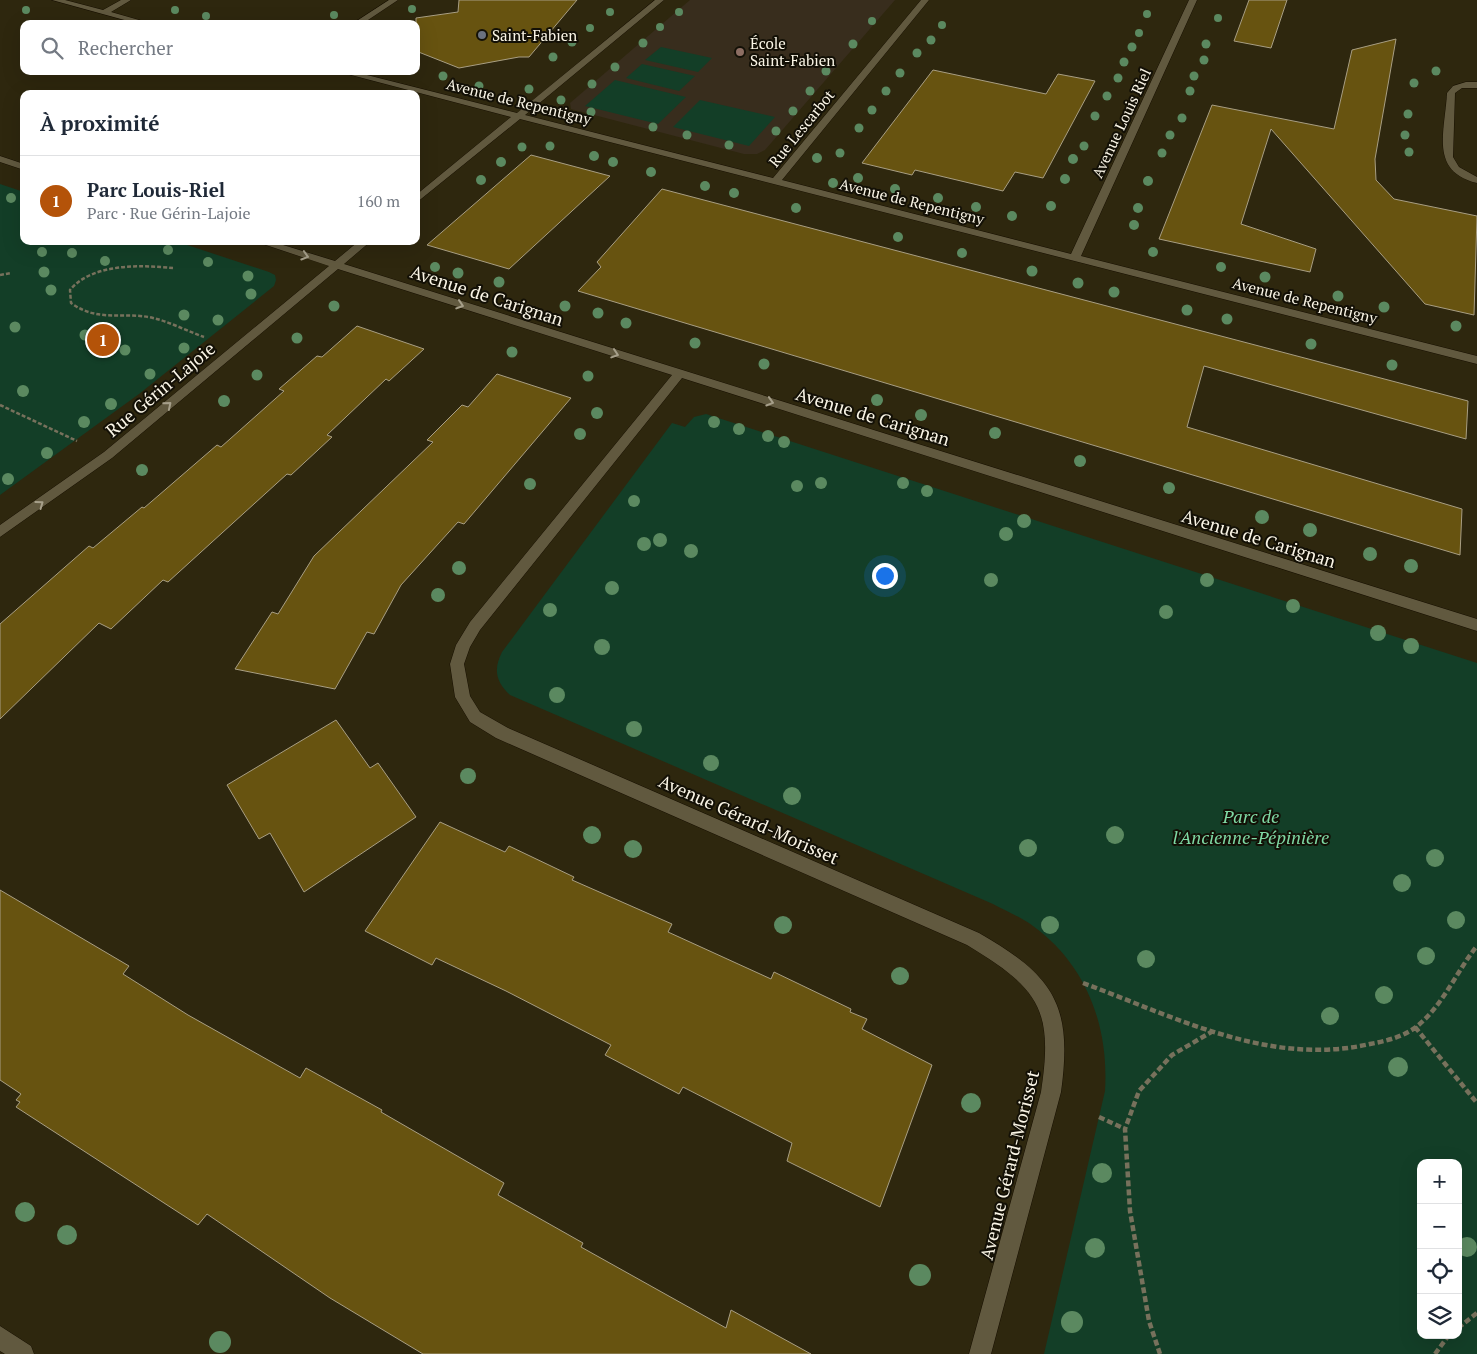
<!DOCTYPE html>
<html lang="fr">
<meta charset="utf-8">
<style>
body{margin:0;font-family:"PT Serif",serif;background:#f6f6f7;color:#1f2937}
.controls{position:absolute;right:15px;bottom:15px;display:grid;overflow:hidden;border-radius:10px;box-shadow:0 5px 20px #0002}
.controls button{width:45px;height:45px;display:grid;place-items:center;padding:0;border:0;border-bottom:1px solid #e0e1e3;background:#fff;color:#1f2937;font:25px sans-serif}
.you{position:absolute;left:884px;top:575px;width:18px;height:18px;margin:-12px;border:4px solid #fff;border-radius:50%;background:#1a73e8;box-shadow:0 0 0 8px #1a73e833}
.badge{display:grid;place-items:center;width:32px;height:32px;border-radius:50%;background:#b45309;color:#fff;font-size:16px;font-weight:700}
.pin{position:absolute;translate:-50% -50%;border:2px solid #fff;box-shadow:0 1px 5px #0006}
.list{margin:0;padding:0;list-style:none}
h2{display:flex;justify-content:space-between;align-items:center;height:65px;margin:0;padding:0 20px;font-size:21px}
h2 small{font-size:16px;font-weight:400;color:#747a83}
.list li{display:grid;grid-template-columns:32px 1fr auto;gap:15px;align-items:center;box-sizing:border-box;height:90px;padding:0 20px;border-top:1px solid #e0e1e3}
.list b{display:block;font-size:19px;white-space:nowrap}
.list p{margin:0;font-size:16px;white-space:nowrap;color:#747a83}
.list em{font-size:16px;font-style:normal;color:#747a83}
.icon{flex:none;width:28px;height:28px;fill:none;stroke:currentColor;stroke-width:2;stroke-linecap:round;stroke-linejoin:round}
.map{position:relative;flex:none;width:1477px;height:1354px;overflow:hidden}
.search{position:absolute;background:#fff;box-shadow:0 5px 20px #0002;left:20px;top:20px;width:400px;height:55px;display:flex;align-items:center;gap:12px;box-sizing:border-box;padding:0 18px;border-radius:10px;color:#747a83;font-size:19px}
.panel{position:absolute;background:#fff;box-shadow:0 5px 20px #0002;left:20px;top:90px;width:400px;height:155px;border-radius:10px}
.map>svg:first-child{display:block}
.education{fill:#382d1d}
.green{fill:#133e27;fill-rule:evenodd}
.building{fill:#675310;stroke:#a89e83}
.lines{fill:none;stroke-linecap:round;stroke-linejoin:round}
.minor-casing{stroke:#170f00;stroke-width:1}
.path-far1{stroke:#77715c;stroke-width:2.5;stroke-dasharray:4 2;stroke-linecap:butt}
.path{stroke:#77715c;stroke-width:4.5;stroke-dasharray:6 3;stroke-linecap:butt}
.minor{fill:#61593f;fill-rule:evenodd}
.tree{fill:#5b8960}
.oneway{stroke:#a69f8a}
.worship-dot{fill:#6b7280;stroke:#131006;stroke-width:2}
.education-dot{fill:#8d6e63;stroke:#131006;stroke-width:2}
.labels{text-anchor:middle;dominant-baseline:central;stroke-width:4;stroke-linejoin:round;paint-order:stroke}
.far-poi-label{font-size:15px;fill:#faf5e6;stroke:#131006;text-anchor:start}
.far-street-label{font-size:15px;fill:#faf5e6;stroke:#131006}
.street-label{font-size:18px;fill:#faf5e6;stroke:#131006}
.park-label{font-size:18px;font-style:italic;fill:#7fd9a4;stroke:#131006}
</style>
<div class="map">
<svg width="1477" height="1354" viewBox="0 0 1477 1354">
<rect width="100%" height="100%" fill="#2e270e"/>
<path class="education" d="M690,0H895L765,150L757,154H744L571,109L570,103Z"/>
<path class="green" d="M661,47L712,58L698,72L645,60Z
M642,64L695,76L679,91L626,78Z
M615,80L686,97L658,124L585,106Z
M700,100L775,117L749,146L673,127Z
M0,184L24,192V241H175L269,272L275,275L276,280L274,286L139,394L0,495Z
M706,414L1477,663V1354H1044L1105,1091C1109,1027 1087,965 1033,926C1021,917 1006,911 993,904L510,695C496,682 493,670 502,652L672,423L685,427L694,417ZM1421,1163H1458V1335H1421Z"/>
<path class="building" d="M459,0H577L529,57H519L459,68L416,51V18L458,12Z
M1249,0H1287L1271,48L1234,41Z
M1396,39L1375,159L1376,180L1394,199L1477,216L1474,315L1425,304L1271,129L1241,224L1316,249L1310,272L1159,239L1212,105L1334,129L1352,50Z
M933,70L1046,94L1058,74L1095,81L1043,178L1015,172L1003,191L915,170L912,175L862,163Z
M531,155L610,176L509,269L427,245Z
M662,189L1468,401L1466,439L1204,366L1187,427L1462,509L1460,555L578,291L601,267L597,262Z
M357,326L424,349L389,381L386,379L327,435L332,437L291,475L287,474L168,582L163,580L111,629L99,623L0,719V624L89,546L93,548L142,507L144,508L217,445L221,447L284,391L279,389L317,356L322,357Z
M497,374L571,398L464,524L458,522L401,585L374,634L367,632L335,689L235,669L272,612L278,614L314,556L433,442L427,440L462,405L468,407Z
M336,720L370,768L378,763L416,817L304,892L270,833L259,839L227,785Z
M440,822L505,852L509,846L574,877L572,880L672,924L668,932L771,979L774,972L851,1009L850,1012L867,1019L862,1029L932,1065L880,1207L787,1161L792,1143L683,1087L679,1094L605,1055L611,1045L506,991L436,958L432,965L365,931Z
M0,890L129,966L123,974L188,1015L300,1078L306,1068L382,1110L381,1112L504,1183L498,1195L583,1243L581,1247L726,1328L731,1310L811,1354H423L330,1298L207,1214L198,1225L16,1107L20,1102L16,1100L21,1094L0,1080Z"/>
<g class="lines">
<defs>
<path id="minor" d="M52,0H65L103,10L121,0H131L111,12L153,24H139Z
M389,0H398L362,24H352Z
M655,0H664L525,115L773,178L921,0H929L782,180L1071,254L1189,0H1197L1081,256L1477,356V364L520,119L416,203V195L511,117L336,71H351L517,113Z
M1466,82H1477V88H1462L1455,93L1453,157L1459,167L1477,177V183C1429,171 1445,132 1447,93L1453,86Z
M0,156L24,164V170L0,162Z
M254,241H270L335,261L359,241H371L344,264L1477,619V631L682,378L480,630L470,647L464,664L470,696L480,712L508,728L979,933C1054,976 1073,1005 1061,1092L991,1354H969L1041,1092C1054,1008 1038,988 967,945L496,738L470,722L455,697L450,664L456,645L470,622L672,375L338,269L112,458L0,537V525L104,452L329,266Z
M0,1326L31,1346L34,1354H5L0,1351Z"/>
</defs>
<use href="#minor" class="minor-casing"/>
<path class="path-far1" d="M173,268C141,265 92,263 70,290L71,303C98,323 124,311 153,318C170,322 187,331 204,337
M0,275L11,273
M0,405L77,441"/>
<path class="path" d="M1083,983C1175,1017 1270,1067 1370,1044C1386,1041 1403,1037 1416,1027C1443,1006 1456,972 1477,946
M1415,1027L1477,1103
M1099,1117L1125,1129
M1458,1328L1477,1313
M1160,1354L1149,1321L1130,1211L1125,1129L1139,1091L1172,1055L1213,1031
M1435,1354L1449,1335"/>
<use href="#minor" class="minor"/>
</g>
<g class="tree">
<circle cx="412" cy="9" r="4"/>
<circle cx="26" cy="10" r="4"/>
<circle cx="175" cy="10" r="4"/>
<circle cx="610" cy="12" r="4"/>
<circle cx="679" cy="12" r="4"/>
<circle cx="1147" cy="14" r="4"/>
<circle cx="334" cy="15" r="4"/>
<circle cx="206" cy="16" r="4"/>
<circle cx="1218" cy="18" r="4"/>
<circle cx="872" cy="21" r="4"/>
<circle cx="942" cy="25" r="4"/>
<circle cx="660" cy="27" r="4"/>
<circle cx="590" cy="28" r="4"/>
<circle cx="1139" cy="33" r="4"/>
<circle cx="931" cy="40" r="4.5"/>
<circle cx="572" cy="42" r="4.5"/>
<circle cx="643" cy="43" r="4.5"/>
<circle cx="853" cy="44" r="4.5"/>
<circle cx="1206" cy="44" r="4.5"/>
<circle cx="1132" cy="47" r="4.5"/>
<circle cx="917" cy="53" r="4.5"/>
<circle cx="553" cy="57" r="4.5"/>
<circle cx="1204" cy="60" r="4.5"/>
<circle cx="1124" cy="62" r="4.5"/>
<circle cx="615" cy="67" r="4.5"/>
<circle cx="826" cy="71" r="4.5"/>
<circle cx="1436" cy="71" r="4.5"/>
<circle cx="900" cy="73" r="4.5"/>
<circle cx="443" cy="76" r="4.5"/>
<circle cx="1194" cy="76" r="4.5"/>
<circle cx="1118" cy="78" r="4.5"/>
<circle cx="1414" cy="83" r="4.5"/>
<circle cx="592" cy="84" r="4.5"/>
<circle cx="479" cy="86" r="4.5"/>
<circle cx="529" cy="89" r="4.5"/>
<circle cx="810" cy="91" r="4.5"/>
<circle cx="886" cy="91" r="4.5"/>
<circle cx="1190" cy="91" r="4.5"/>
<circle cx="1107" cy="96" r="4.5"/>
<circle cx="561" cy="100" r="4.5"/>
<circle cx="872" cy="110" r="4.5"/>
<circle cx="793" cy="111" r="4.5"/>
<circle cx="591" cy="112" r="4.5"/>
<circle cx="1408" cy="114" r="4.5"/>
<circle cx="1095" cy="116" r="4.5"/>
<circle cx="1182" cy="118" r="4.5"/>
<circle cx="653" cy="127" r="4.5"/>
<circle cx="859" cy="128" r="4.5"/>
<circle cx="776" cy="131" r="4.5"/>
<circle cx="687" cy="135" r="4.5"/>
<circle cx="1170" cy="135" r="4.5"/>
<circle cx="1405" cy="135" r="4.5"/>
<circle cx="729" cy="145" r="4.5"/>
<circle cx="550" cy="146" r="4.5"/>
<circle cx="1084" cy="146" r="4.5"/>
<circle cx="522" cy="147" r="4.5"/>
<circle cx="1409" cy="152" r="4.5"/>
<circle cx="840" cy="153" r="4.5"/>
<circle cx="1162" cy="153" r="4.5"/>
<circle cx="594" cy="156" r="5"/>
<circle cx="817" cy="158" r="5"/>
<circle cx="1073" cy="159" r="5"/>
<circle cx="501" cy="162" r="5"/>
<circle cx="613" cy="162" r="5"/>
<circle cx="651" cy="172" r="5"/>
<circle cx="858" cy="178" r="5"/>
<circle cx="1065" cy="179" r="5"/>
<circle cx="481" cy="180" r="5"/>
<circle cx="1148" cy="181" r="5"/>
<circle cx="833" cy="183" r="5"/>
<circle cx="705" cy="186" r="5"/>
<circle cx="895" cy="189" r="5"/>
<circle cx="734" cy="193" r="5"/>
<circle cx="11" cy="198" r="5"/>
<circle cx="938" cy="198" r="5"/>
<circle cx="1051" cy="206" r="5"/>
<circle cx="976" cy="207" r="5"/>
<circle cx="796" cy="208" r="5"/>
<circle cx="1138" cy="208" r="5"/>
<circle cx="1012" cy="216" r="5"/>
<circle cx="1134" cy="225" r="5"/>
<circle cx="898" cy="237" r="5"/>
<circle cx="168" cy="250" r="5"/>
<circle cx="42" cy="252" r="5"/>
<circle cx="1153" cy="252" r="5"/>
<circle cx="72" cy="253" r="5"/>
<circle cx="962" cy="253" r="5"/>
<circle cx="105" cy="261" r="5"/>
<circle cx="208" cy="262" r="5"/>
<circle cx="435" cy="267" r="5"/>
<circle cx="1221" cy="267" r="5"/>
<circle cx="1032" cy="271" r="5.5"/>
<circle cx="44" cy="272" r="5.5"/>
<circle cx="458" cy="273" r="5.5"/>
<circle cx="248" cy="276" r="5.5"/>
<circle cx="1265" cy="277" r="5.5"/>
<circle cx="499" cy="282" r="5.5"/>
<circle cx="1078" cy="283" r="5.5"/>
<circle cx="51" cy="290" r="5.5"/>
<circle cx="1114" cy="292" r="5.5"/>
<circle cx="251" cy="294" r="5.5"/>
<circle cx="1338" cy="296" r="5.5"/>
<circle cx="334" cy="306" r="5.5"/>
<circle cx="565" cy="306" r="5.5"/>
<circle cx="1384" cy="307" r="5.5"/>
<circle cx="1187" cy="310" r="5.5"/>
<circle cx="598" cy="313" r="5.5"/>
<circle cx="184" cy="315" r="5.5"/>
<circle cx="1227" cy="319" r="5.5"/>
<circle cx="218" cy="320" r="5.5"/>
<circle cx="626" cy="323" r="5.5"/>
<circle cx="1456" cy="326" r="5.5"/>
<circle cx="15" cy="327" r="5.5"/>
<circle cx="85" cy="335" r="5.5"/>
<circle cx="297" cy="338" r="5.5"/>
<circle cx="695" cy="343" r="5.5"/>
<circle cx="1311" cy="344" r="5.5"/>
<circle cx="184" cy="348" r="5.5"/>
<circle cx="125" cy="350" r="5.5"/>
<circle cx="512" cy="352" r="5.5"/>
<circle cx="764" cy="364" r="5.5"/>
<circle cx="1392" cy="365" r="5.5"/>
<circle cx="150" cy="374" r="5.5"/>
<circle cx="257" cy="375" r="5.5"/>
<circle cx="588" cy="376" r="5.5"/>
<circle cx="23" cy="391" r="6"/>
<circle cx="877" cy="400" r="6"/>
<circle cx="224" cy="401" r="6"/>
<circle cx="111" cy="404" r="6"/>
<circle cx="597" cy="413" r="6"/>
<circle cx="921" cy="415" r="6"/>
<circle cx="84" cy="422" r="6"/>
<circle cx="714" cy="422" r="6"/>
<circle cx="739" cy="429" r="6"/>
<circle cx="995" cy="433" r="6"/>
<circle cx="580" cy="434" r="6"/>
<circle cx="768" cy="436" r="6"/>
<circle cx="784" cy="442" r="6"/>
<circle cx="47" cy="453" r="6"/>
<circle cx="1080" cy="461" r="6"/>
<circle cx="142" cy="470" r="6"/>
<circle cx="8" cy="479" r="6"/>
<circle cx="821" cy="483" r="6"/>
<circle cx="903" cy="483" r="6"/>
<circle cx="530" cy="484" r="6"/>
<circle cx="797" cy="486" r="6"/>
<circle cx="1169" cy="488" r="6"/>
<circle cx="927" cy="491" r="6"/>
<circle cx="634" cy="501" r="6"/>
<circle cx="1262" cy="517" r="7"/>
<circle cx="1024" cy="521" r="7"/>
<circle cx="1310" cy="530" r="7"/>
<circle cx="1006" cy="534" r="7"/>
<circle cx="660" cy="540" r="7"/>
<circle cx="644" cy="544" r="7"/>
<circle cx="691" cy="551" r="7"/>
<circle cx="1370" cy="554" r="7"/>
<circle cx="1411" cy="566" r="7"/>
<circle cx="459" cy="568" r="7"/>
<circle cx="991" cy="580" r="7"/>
<circle cx="1207" cy="580" r="7"/>
<circle cx="612" cy="588" r="7"/>
<circle cx="438" cy="595" r="7"/>
<circle cx="1293" cy="606" r="7"/>
<circle cx="550" cy="610" r="7"/>
<circle cx="1166" cy="612" r="7"/>
<circle cx="1378" cy="633" r="8"/>
<circle cx="1411" cy="646" r="8"/>
<circle cx="602" cy="647" r="8"/>
<circle cx="557" cy="695" r="8"/>
<circle cx="634" cy="729" r="8"/>
<circle cx="711" cy="763" r="8"/>
<circle cx="468" cy="776" r="8"/>
<circle cx="792" cy="796" r="9"/>
<circle cx="592" cy="835" r="9"/>
<circle cx="1115" cy="835" r="9"/>
<circle cx="1028" cy="848" r="9"/>
<circle cx="633" cy="849" r="9"/>
<circle cx="1435" cy="858" r="9"/>
<circle cx="1402" cy="883" r="9"/>
<circle cx="1456" cy="920" r="9"/>
<circle cx="783" cy="925" r="9"/>
<circle cx="1050" cy="925" r="9"/>
<circle cx="1426" cy="956" r="9"/>
<circle cx="1146" cy="959" r="9"/>
<circle cx="900" cy="976" r="9"/>
<circle cx="1384" cy="995" r="9"/>
<circle cx="1330" cy="1016" r="9"/>
<circle cx="1398" cy="1067" r="10"/>
<circle cx="971" cy="1103" r="10"/>
<circle cx="1102" cy="1173" r="10"/>
<circle cx="25" cy="1212" r="10"/>
<circle cx="67" cy="1235" r="10"/>
<circle cx="1467" cy="1247" r="10"/>
<circle cx="1095" cy="1248" r="10"/>
<circle cx="920" cy="1275" r="11"/>
<circle cx="1072" cy="1322" r="11"/>
<circle cx="220" cy="1342" r="11"/>
</g>
<defs><path id="oneway-chevron" d="M-2-3.5L2.5 0L-2 3.5" fill="none" stroke-width="1.6" stroke-linecap="round" stroke-linejoin="round" transform="scale(1.25)"/></defs>
<g class="oneway">
<use href="#oneway-chevron" transform="translate(305 256) rotate(17)"/>
<use href="#oneway-chevron" transform="translate(460 305) rotate(18)"/>
<use href="#oneway-chevron" transform="translate(615 354) rotate(18)"/>
<use href="#oneway-chevron" transform="translate(770 402) rotate(17)"/>
<use href="#oneway-chevron" transform="translate(168 405) rotate(-40)"/>
<use href="#oneway-chevron" transform="translate(40 504) rotate(-36)"/>
</g>
<circle class="worship-dot" cx="482" cy="35" r="5"/>
<circle class="education-dot" cx="740" cy="52" r="5"/>
<g class="labels">
<g class="far-poi-label">
<text x="492" y="35">Saint-Fabien</text>
<text x="750" y="43">École<tspan x="750" dy="17">Saint-Fabien</tspan></text>
</g>
<g class="far-street-label">
<text transform="translate(519 101) rotate(14)">Avenue de Repentigny</text>
<text transform="translate(1121 123) rotate(-65)">Avenue Louis Riel</text>
<text transform="translate(801 128) rotate(-51)">Rue Lescarbot</text>
<text transform="translate(912 201) rotate(14)">Avenue de Repentigny</text>
<text transform="translate(1305 300) rotate(14)">Avenue de Repentigny</text>
</g>
<g class="street-label">
<text transform="translate(487 295) rotate(18)">Avenue de Carignan</text>
<text transform="translate(160 389) rotate(-40)">Rue Gérin-Lajoie</text>
<text transform="translate(873 416) rotate(17)">Avenue de Carignan</text>
<text transform="translate(1259 538) rotate(17)">Avenue de Carignan</text>
<text transform="translate(749 819) rotate(24)">Avenue Gérard-Morisset</text>
<text transform="translate(1009 1165) rotate(-76)">Avenue Gérard-Morisset</text>
</g>
<g class="park-label">
<text x="1251" y="816">Parc de<tspan x="1251" dy="21">l'Ancienne-Pépinière</tspan></text>
</g>
</g>
</svg>
<div class="controls">
<button>+</button>
<button>−</button>
<button><svg class="icon" aria-label="locate" viewBox="0 0 24 24"><circle cx="12" cy="12" r="6"/><path d="M12 2v4M12 18v4M2 12h4M18 12h4"/></svg></button>
<button><svg class="icon" aria-label="layers" viewBox="0 0 24 24"><path d="M12 4l9 5-9 5-9-5zM3 14l9 5 9-5"/></svg></button>
</div>
<div class="you"></div>
<div class="pin badge" style="left:103px;top:340px">1</div>
<div class="search"><svg class="icon" aria-label="search" viewBox="0 0 24 24"><circle cx="10" cy="10" r="6"/><path d="M15 15l6 6"/></svg>Rechercher</div>
<section class="panel">
<h2>À proximité<small></small></h2>
<ul class="list">
<li><span class="badge">1</span><div><b>Parc Louis-Riel</b><p>Parc · Rue Gérin-Lajoie</p></div><em>160 m</em></li>
</ul>
</section>
</div>
